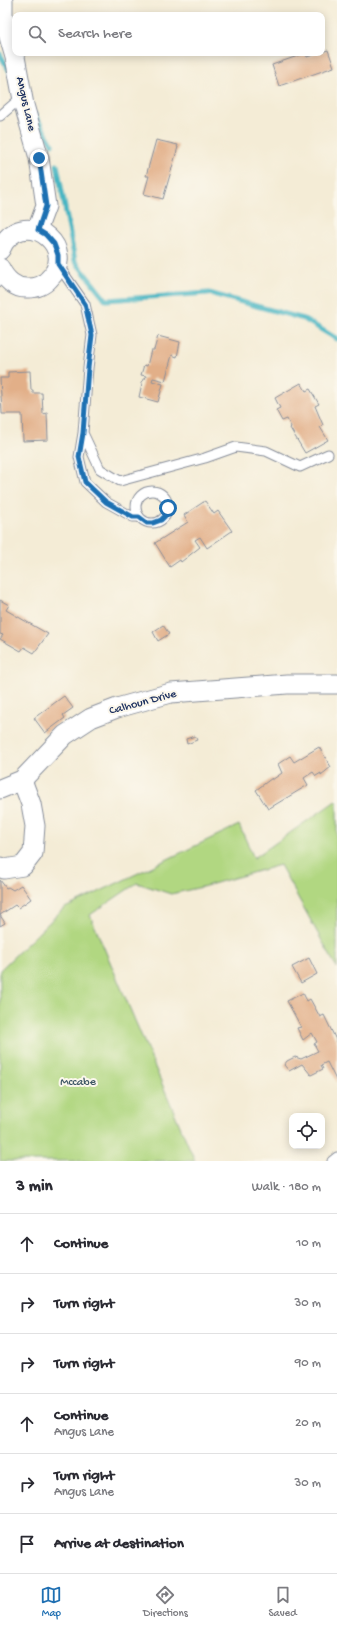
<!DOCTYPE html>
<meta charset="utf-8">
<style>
body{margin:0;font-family:"Gochi Hand",sans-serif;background:#f7f7f7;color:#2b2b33}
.controls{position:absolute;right:12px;bottom:12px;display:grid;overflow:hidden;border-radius:8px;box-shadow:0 2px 10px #0003}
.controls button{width:36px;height:36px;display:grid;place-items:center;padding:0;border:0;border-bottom:1px solid #e1e1e2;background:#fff;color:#2b2b33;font:20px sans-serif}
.stop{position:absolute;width:12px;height:12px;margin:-9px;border:3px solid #1f6fb2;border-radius:50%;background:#fff}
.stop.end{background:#1f6fb2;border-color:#fff;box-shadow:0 1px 4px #0008}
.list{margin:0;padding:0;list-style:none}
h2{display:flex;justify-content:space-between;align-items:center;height:52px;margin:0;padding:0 16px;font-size:17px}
h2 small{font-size:13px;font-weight:400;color:#7c7c81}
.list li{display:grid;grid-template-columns:26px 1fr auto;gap:12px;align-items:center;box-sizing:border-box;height:60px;padding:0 16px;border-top:1px solid #e1e1e2}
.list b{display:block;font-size:15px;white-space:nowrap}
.list p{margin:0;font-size:13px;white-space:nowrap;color:#7c7c81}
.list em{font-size:13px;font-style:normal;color:#7c7c81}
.icon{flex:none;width:22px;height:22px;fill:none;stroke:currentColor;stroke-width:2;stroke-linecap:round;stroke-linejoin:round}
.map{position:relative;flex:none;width:337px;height:1161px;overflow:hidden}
.search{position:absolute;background:#fff;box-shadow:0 2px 10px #0003;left:12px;right:12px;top:12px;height:44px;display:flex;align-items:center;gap:10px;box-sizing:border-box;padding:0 14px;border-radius:8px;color:#7c7c81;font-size:15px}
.sheet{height:412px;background:#fff}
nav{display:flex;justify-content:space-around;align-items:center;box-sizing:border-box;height:56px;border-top:1px solid #e1e1e2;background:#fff;font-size:11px;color:#7c7c81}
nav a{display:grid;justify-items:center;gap:2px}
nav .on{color:#1f6fb2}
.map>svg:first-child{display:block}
.green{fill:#b1d781;stroke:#668370}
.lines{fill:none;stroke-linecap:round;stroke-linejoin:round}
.stream{stroke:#48b6c3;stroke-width:5}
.building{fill:#e2af88}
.lane-casing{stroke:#888e9a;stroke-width:11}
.street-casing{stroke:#888e9a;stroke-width:21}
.lane{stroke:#fff;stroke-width:9}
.street{stroke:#fff;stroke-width:19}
.route{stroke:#1f6fb2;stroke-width:5}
.labels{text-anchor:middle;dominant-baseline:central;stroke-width:4;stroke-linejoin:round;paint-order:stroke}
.street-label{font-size:12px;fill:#1b2f5e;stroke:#fbf7ec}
.park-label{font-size:12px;fill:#405967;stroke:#fbf7ec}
</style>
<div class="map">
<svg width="337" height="1161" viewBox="0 0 337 1161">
<rect width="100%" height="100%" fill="#fbf7ec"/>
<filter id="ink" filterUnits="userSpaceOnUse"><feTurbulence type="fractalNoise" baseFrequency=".025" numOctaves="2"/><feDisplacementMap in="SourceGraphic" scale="8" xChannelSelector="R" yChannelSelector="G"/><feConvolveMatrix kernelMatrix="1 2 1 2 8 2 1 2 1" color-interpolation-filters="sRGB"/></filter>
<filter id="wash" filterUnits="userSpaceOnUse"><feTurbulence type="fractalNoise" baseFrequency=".012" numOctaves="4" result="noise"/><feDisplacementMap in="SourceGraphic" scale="16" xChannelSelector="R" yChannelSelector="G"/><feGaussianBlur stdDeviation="0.9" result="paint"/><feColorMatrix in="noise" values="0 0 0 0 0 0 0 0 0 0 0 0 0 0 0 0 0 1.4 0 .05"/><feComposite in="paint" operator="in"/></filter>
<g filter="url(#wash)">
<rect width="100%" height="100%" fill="#f4ecd6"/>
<path class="green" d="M337,800V968L280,865L202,887L171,894L137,883L90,915L195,1161H0V970L63,909L239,825L254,858Z"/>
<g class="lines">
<path class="stream" d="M0,54L10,72
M35,115L52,144
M57,165L75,261L106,300L209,293L304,319L337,339"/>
</g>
<g id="blocks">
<path class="building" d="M328,50L334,67L279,86L272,65L306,53L307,57Z
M156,140L178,145L177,147H178L163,199L144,194L149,176H146Z
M158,336L180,342L177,357L172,355L165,381L153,378L152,381L163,384L158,402L139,397L143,379H145L146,376L141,375L144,365L147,366L151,350H154Z
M30,371L31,390H33V393H42L43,414L47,413L48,440L23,441L22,414H2L0,378H8V372Z
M301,383L306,391L310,389L319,404L315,406L323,425L320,427L328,440L305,453L290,428L291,427L287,419L282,421L276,410L280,408L275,398Z
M205,501L214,514L218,511L232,531L207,548L200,537L195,540L200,547L181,562L180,560L170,567L155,543L188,522L184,515Z
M0,600L9,605L6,610L48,634L34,653L24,647L21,651L0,639L3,635L0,634Z
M163,625L169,634L158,641L153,632Z
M64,696L73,708L63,715L65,718L45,733L34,718Z
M195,736L197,740L187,744L186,739Z
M319,747L331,767L321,775V773L316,776L313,772L304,778L308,785L268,809L256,790L272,778V780L282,773L278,764L290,756L294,762Z
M0,880L6,888L8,887L13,890L21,885L31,899L18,908L15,905L0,915L5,923L0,926Z
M309,958L317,974L301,983L292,967Z
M303,993L307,1001L310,999L320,1017L324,1015L337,1042V1082L327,1062L321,1065L323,1069L311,1075L302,1064L289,1071L284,1065L287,1061L295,1057L301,1059L318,1051L314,1044L317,1042L312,1033L303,1040L297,1028L301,1027L287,1001Z"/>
</g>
</g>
<g filter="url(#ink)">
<use href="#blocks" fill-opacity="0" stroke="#888e9a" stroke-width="1"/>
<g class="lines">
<defs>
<path id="lane" d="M0,116L23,96
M58,265L85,304L92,335L88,368L83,433
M136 507a16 16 0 1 1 32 0a16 16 0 1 1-32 0Z
M139,517H133L106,502L85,482L79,457L83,433L100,469L120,481L205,458L236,447L266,451L300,467L328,454
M332,1161L337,1157"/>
<path id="street" d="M3,0V16L15,57L24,105L39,158L46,206L37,230
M0,250C2,247 3,243 6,240C32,210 78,250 49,279C43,286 37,288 28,288C15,289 5,279 0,268
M0,789L22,780L65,735L91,718L117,708L171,693L287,684H337
M0,867L4,869L23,866L33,853L35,826L31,804L22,780"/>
</defs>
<use href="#lane" class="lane-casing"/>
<use href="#street" class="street-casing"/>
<use href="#lane" class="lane"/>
<use href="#street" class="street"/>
</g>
</g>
<g class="lines" filter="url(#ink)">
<path class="route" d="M39,158L46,206L38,230L46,235L54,244L58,255V264L85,304L92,335L88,368L83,433L79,457L85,482L106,502L133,517H139L147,523H153L161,520L165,516L168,508"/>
</g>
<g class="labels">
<g class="street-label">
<text transform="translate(25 104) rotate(77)">Angus Lane</text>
<text transform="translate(143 703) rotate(-15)">Calhoun Drive</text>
</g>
<g class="park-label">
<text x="78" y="1083">Mccabe</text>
</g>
</g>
</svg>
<div class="controls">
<button><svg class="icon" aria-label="locate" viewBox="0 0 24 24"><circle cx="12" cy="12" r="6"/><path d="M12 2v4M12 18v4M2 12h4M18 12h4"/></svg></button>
</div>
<div class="stop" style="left:168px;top:508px"></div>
<div class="stop end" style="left:39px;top:158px"></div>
<div class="search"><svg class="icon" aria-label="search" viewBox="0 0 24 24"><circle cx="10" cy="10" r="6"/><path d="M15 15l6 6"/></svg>Search here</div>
</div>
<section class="sheet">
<h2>3 min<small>Walk · 180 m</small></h2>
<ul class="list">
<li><svg class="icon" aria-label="ahead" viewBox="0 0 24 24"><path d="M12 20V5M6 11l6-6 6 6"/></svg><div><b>Continue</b></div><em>10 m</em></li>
<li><svg class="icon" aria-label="right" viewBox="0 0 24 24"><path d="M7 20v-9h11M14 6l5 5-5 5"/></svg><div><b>Turn right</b></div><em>30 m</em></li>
<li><svg class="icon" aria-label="right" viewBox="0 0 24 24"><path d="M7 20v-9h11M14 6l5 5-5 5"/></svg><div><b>Turn right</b></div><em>90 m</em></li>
<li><svg class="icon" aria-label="ahead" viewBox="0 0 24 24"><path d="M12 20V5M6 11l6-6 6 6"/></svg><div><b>Continue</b><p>Angus Lane</p></div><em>20 m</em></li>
<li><svg class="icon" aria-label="right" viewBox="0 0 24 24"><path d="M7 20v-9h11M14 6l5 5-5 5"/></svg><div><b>Turn right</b><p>Angus Lane</p></div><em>30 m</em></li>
<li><svg class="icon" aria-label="arrive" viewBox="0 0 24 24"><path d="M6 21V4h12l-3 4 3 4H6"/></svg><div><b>Arrive at destination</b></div></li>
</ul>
</section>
<nav>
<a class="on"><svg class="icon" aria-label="map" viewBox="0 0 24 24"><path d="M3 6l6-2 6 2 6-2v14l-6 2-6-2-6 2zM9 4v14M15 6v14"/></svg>Map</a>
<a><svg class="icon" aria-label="directions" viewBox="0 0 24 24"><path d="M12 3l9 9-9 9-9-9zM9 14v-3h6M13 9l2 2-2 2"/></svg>Directions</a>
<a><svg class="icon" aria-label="saved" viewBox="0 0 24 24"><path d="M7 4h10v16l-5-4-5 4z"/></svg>Saved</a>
</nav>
